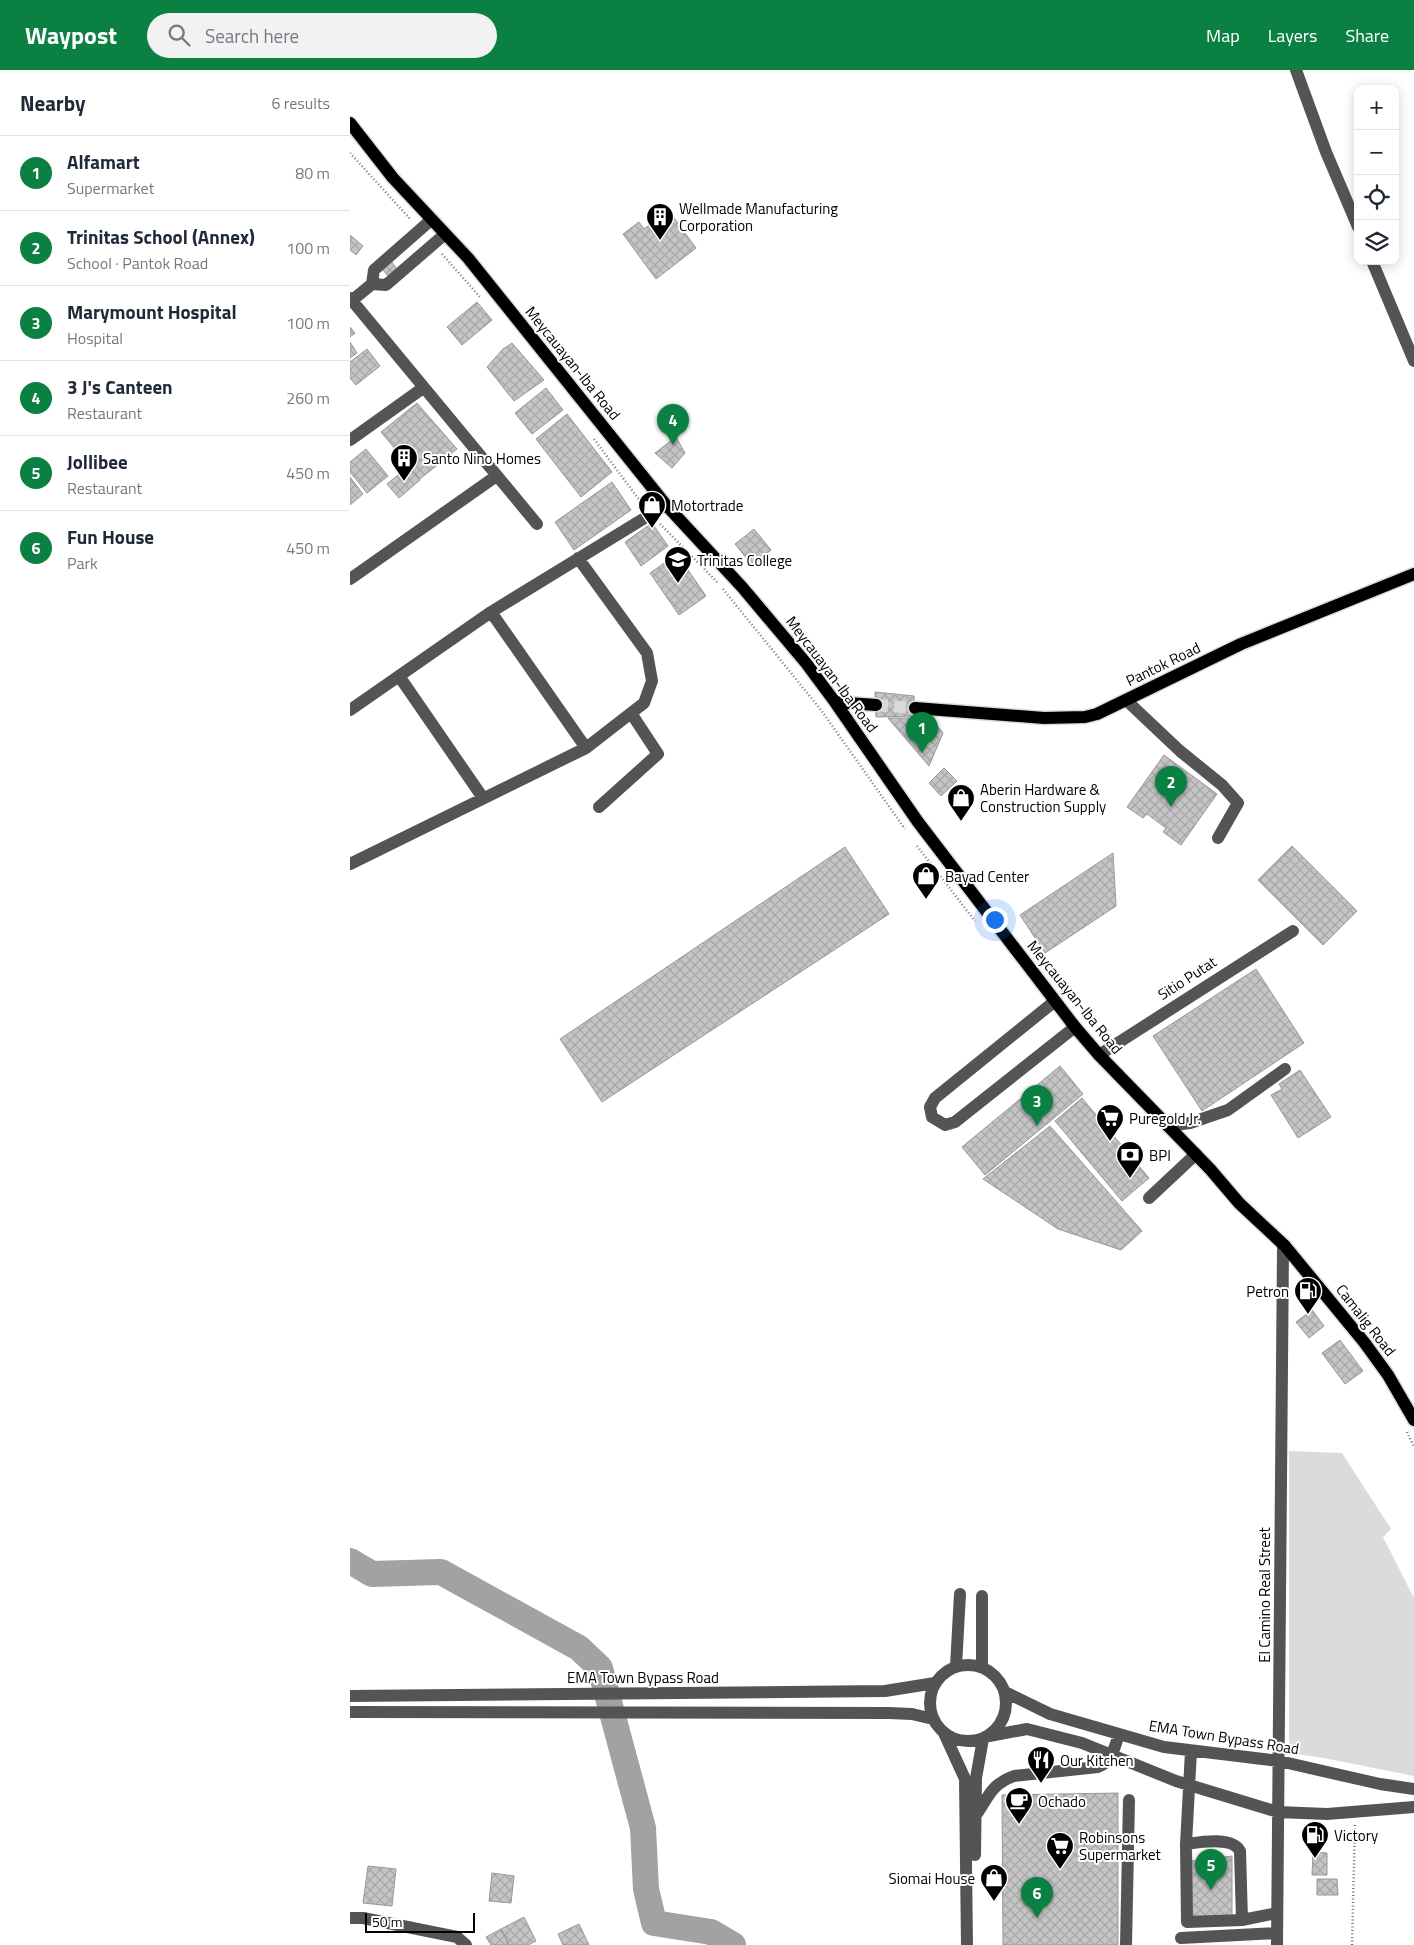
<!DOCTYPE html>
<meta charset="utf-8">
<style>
body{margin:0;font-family:"Titillium Web",sans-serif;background:#f2f2f3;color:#1f2937}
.controls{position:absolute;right:15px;top:15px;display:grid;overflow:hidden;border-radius:10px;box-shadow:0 2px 12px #0003}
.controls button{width:45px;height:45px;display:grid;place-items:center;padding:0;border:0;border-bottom:1px solid #e0e1e3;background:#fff;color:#1f2937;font:25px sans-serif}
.scale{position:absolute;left:15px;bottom:12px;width:110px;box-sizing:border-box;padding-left:5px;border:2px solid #000;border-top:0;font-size:14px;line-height:18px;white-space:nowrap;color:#000;-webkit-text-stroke:4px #fff;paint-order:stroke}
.you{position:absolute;left:644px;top:849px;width:18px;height:18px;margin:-12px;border:4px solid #fff;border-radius:50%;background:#1a73e8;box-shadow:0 0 0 8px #1a73e833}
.badge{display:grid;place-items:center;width:32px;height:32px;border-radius:50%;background:#0b8043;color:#fff;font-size:16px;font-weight:700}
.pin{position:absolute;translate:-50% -41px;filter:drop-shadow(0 1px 2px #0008)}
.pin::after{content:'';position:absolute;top:26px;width:18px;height:15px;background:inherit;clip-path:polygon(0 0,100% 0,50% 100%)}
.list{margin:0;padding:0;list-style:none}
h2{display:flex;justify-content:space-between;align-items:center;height:65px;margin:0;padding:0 20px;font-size:21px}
h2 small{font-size:16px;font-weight:400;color:#747a83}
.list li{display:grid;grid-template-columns:32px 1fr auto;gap:15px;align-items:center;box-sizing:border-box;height:75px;padding:0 20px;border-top:1px solid #e0e1e3}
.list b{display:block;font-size:19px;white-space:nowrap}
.list p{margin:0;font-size:16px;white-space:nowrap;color:#747a83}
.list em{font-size:16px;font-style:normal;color:#747a83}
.icon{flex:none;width:28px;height:28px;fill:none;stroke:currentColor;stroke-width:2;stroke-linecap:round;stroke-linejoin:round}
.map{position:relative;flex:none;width:1064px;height:1875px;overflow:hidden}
header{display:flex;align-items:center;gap:30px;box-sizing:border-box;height:70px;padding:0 25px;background:#0b8043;color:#fff}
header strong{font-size:24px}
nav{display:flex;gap:28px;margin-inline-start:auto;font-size:18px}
.search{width:350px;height:45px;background:#f2f2f3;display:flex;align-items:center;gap:12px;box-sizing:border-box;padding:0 18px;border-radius:28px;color:#747a83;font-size:19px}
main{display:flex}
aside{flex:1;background:#fff}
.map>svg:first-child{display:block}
.grass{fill:#dbdbdb}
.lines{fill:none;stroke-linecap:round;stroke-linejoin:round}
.river{stroke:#a2a2a2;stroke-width:26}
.building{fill:url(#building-cross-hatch);stroke:#989898}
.major-tunnel{stroke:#d9d9d9;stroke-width:12;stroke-dasharray:12 6;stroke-linecap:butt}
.major-casing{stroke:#dbdbdb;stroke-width:15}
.path{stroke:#767676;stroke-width:2.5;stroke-dasharray:1 2.5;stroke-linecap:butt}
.minor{stroke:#545454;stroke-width:12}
.major{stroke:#000;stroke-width:12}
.labels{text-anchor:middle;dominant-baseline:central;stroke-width:4;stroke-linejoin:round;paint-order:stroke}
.poi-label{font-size:15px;fill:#000;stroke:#fff;text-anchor:start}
.street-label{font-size:15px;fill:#000;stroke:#fff}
</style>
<header>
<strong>Waypost</strong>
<div class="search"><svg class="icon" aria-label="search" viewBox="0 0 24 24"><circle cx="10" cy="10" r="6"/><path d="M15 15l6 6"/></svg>Search here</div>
<nav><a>Map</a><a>Layers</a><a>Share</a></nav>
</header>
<main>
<aside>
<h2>Nearby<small>6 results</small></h2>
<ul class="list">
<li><span class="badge">1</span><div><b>Alfamart</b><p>Supermarket</p></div><em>80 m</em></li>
<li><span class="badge">2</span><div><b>Trinitas School (Annex)</b><p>School · Pantok Road</p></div><em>100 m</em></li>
<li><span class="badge">3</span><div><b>Marymount Hospital</b><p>Hospital</p></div><em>100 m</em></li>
<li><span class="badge">4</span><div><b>3 J's Canteen</b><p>Restaurant</p></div><em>260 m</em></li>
<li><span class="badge">5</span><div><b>Jollibee</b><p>Restaurant</p></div><em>450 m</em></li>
<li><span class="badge">6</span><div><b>Fun House</b><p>Park</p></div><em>450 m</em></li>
</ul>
</aside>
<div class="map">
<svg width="1064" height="1875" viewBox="0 0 1064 1875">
<defs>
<pattern id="building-cross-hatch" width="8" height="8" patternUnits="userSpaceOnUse" patternTransform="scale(1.25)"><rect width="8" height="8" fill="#c4c4c4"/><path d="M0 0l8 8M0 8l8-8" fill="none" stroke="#a7a7a7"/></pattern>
</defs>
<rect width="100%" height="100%" fill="#fff"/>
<path class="grass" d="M939,1381L992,1383L1041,1459L1033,1467L1064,1528V1706L974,1688L939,1683Z"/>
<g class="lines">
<path class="river" d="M0,1491L22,1504L91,1502L229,1578L250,1598L293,1758L296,1819L304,1853L361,1862L383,1875"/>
</g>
<path class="building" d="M319,141L346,178L306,209L273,164L289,152L294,159Z
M0,165L13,176L6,185L0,180Z
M41,191L47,199L38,206L32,199Z
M127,232L142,250L112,275L97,257Z
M0,257L5,263L0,267Z
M0,272L7,283L0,288Z
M162,273L194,310L164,331L137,297L153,279Z
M17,279L30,296L6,315L0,308V292Z
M196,318L213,340L182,364L165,343Z
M67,333L107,379L70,409L31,362Z
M217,344L262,402L231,427L186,369Z
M326,367L335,383L322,398L305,383Z
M16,379L38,406L17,423L0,402V392Z
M59,396L70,410L49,428L37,414Z
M0,407L13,424L0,435Z
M262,412L281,440L224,480L205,452Z
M302,453L318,476L291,496L275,472Z
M404,459L421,480L402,495L385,474Z
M327,484L356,526L329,545L300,503Z
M525,622L564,626L565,646L526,647Z
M538,648H581L593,663L579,696Z
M814,685L867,724L831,775L813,762L816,758L797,744L793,748L777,737Z
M594,698L607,711L591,726L579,713Z
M942,776L1007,841L973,875L908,810Z
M495,777L539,844L252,1032L210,969Z
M763,783L766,836L695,883L670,845Z
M906,899L954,973L852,1041L803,966Z
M710,996L733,1024L635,1105L612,1077Z
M950,1000L981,1047L948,1068L921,1025L932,1019L929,1014Z
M732,1028L799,1108L772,1131L705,1051Z
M700,1056L792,1161L771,1180L708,1159L633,1109Z
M962,1240L974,1256L959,1268L946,1252Z
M990,1270L1013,1301L995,1314L972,1283Z
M768,1723V1875H653L652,1725Z
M963,1782L977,1783V1805H962Z
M882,1786V1849L840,1850L841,1791Z
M18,1796L46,1799L42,1836L13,1833Z
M142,1803L164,1806L161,1833L139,1831Z
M967,1809H987L988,1825H967Z
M174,1847L186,1871L178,1875H159L151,1859Z
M229,1854L239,1875H213L208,1864Z
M151,1859L159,1875H141L136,1867Z"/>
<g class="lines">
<path class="major-tunnel" d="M526,635L565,638"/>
<defs>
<path id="major" d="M0,53L43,108L118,188L316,435L392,517L456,593L485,632L568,752L725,957L749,985L860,1099L889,1133L935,1176L1014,1272L1038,1305L1064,1350
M485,632L526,635
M565,638L694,648L735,647L747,644L891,574L1064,504"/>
</defs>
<use href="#major" class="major-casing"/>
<path class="path" d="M0,83L61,150
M92,184L130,227
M244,369L293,435
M310,454L368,513
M373,519L471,640L555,759
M567,776L625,851
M1057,1362L1064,1377
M1002,1875L1005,1754"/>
<path class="minor" d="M946,0L976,82L1008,157
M1022,191L1064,291
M22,214L36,215L95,164
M0,228L187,454
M0,232L22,214L24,200L81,150
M0,370L73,318
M0,509L145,407
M141,542L236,678
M49,606L133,728
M776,630L830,681L872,715L888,733L868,768
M0,640L141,542L316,435
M249,737L308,684L281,643
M0,794L236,678L294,633L302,611L297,583L228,488
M705,931L585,1028L580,1037L582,1047L595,1055L605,1052L725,957
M749,985L943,861
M818,1056L840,1053L878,1040L935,999
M799,1128L846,1084
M632,1526V1597
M580 1633a38 38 0 1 1 76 0a38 38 0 1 1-76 0Z
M606,1596L610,1524
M655,1622L700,1644L814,1677L929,1691L1030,1714L1064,1719
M0,1626L535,1621L585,1613
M0,1642L539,1643L562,1644L583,1649
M594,1663L615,1709L617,1875
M639,1666L677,1659L732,1673L826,1711L928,1742L977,1744L1064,1737
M841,1681L836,1774C850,1772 882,1766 890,1781L892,1850L927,1843
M626,1745C639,1727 640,1715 664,1706L748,1697C763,1691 764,1678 769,1664
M836,1774L837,1852L892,1850
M625,1785L626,1708L633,1669
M0,1848H13L107,1867L116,1875
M831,1868L927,1863
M776,1875L779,1730
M927,1875L933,1179L935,1176"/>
<use href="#major" class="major"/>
</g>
<defs>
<symbol id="building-pin" viewBox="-11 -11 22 30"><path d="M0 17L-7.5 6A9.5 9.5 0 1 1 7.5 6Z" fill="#000" stroke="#fff"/><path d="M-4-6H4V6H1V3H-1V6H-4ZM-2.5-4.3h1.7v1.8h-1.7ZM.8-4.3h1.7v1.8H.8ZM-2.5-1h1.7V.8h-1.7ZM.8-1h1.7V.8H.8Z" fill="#fff"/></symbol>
<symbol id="shop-pin" viewBox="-11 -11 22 30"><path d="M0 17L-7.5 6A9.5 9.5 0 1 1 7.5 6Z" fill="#000" stroke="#fff"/><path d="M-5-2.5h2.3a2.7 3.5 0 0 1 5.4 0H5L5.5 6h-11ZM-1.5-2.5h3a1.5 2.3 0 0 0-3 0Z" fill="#fff"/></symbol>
<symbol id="school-pin" viewBox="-11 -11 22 30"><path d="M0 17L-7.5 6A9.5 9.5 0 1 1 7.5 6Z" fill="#000" stroke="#fff"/><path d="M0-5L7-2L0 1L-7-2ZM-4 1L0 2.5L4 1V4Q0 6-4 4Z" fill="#fff"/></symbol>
<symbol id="supermarket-pin" viewBox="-11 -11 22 30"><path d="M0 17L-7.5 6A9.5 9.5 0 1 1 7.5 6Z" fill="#000" stroke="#fff"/><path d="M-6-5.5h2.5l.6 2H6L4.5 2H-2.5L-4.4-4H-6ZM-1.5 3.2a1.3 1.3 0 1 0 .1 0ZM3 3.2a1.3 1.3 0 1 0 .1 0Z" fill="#fff"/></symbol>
<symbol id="bank-pin" viewBox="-11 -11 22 30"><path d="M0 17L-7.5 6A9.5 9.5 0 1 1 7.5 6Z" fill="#000" stroke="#fff"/><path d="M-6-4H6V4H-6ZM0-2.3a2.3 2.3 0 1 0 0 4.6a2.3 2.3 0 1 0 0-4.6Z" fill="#fff"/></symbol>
<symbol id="fuel-pin" viewBox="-11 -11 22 30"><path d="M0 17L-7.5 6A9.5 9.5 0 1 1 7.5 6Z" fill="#000" stroke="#fff"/><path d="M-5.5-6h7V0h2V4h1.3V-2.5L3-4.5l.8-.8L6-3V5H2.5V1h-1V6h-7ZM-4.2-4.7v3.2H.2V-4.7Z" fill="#fff"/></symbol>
<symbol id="restaurant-pin" viewBox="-11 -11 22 30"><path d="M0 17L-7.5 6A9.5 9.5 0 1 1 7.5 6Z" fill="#000" stroke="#fff"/><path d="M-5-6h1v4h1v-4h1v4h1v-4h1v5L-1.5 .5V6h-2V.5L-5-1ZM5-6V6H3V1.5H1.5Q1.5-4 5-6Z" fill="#fff"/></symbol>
<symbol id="cafe-pin" viewBox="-11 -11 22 30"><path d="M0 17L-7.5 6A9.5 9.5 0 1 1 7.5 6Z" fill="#000" stroke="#fff"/><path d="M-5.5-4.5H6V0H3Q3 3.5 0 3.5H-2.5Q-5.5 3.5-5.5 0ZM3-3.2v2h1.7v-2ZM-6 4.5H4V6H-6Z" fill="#fff"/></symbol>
</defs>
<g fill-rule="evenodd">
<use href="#building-pin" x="294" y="131" width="32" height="43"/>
<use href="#building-pin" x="38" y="372" width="32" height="43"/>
<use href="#shop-pin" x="286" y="419" width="32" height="43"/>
<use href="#school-pin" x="312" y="474" width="32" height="43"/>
<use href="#shop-pin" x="595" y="712" width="32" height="43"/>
<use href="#shop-pin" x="560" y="790" width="32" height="43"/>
<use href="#supermarket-pin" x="744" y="1032" width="32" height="43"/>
<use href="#bank-pin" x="764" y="1069" width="32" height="43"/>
<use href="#fuel-pin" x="942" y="1205" width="32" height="43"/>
<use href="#restaurant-pin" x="675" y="1674" width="32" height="43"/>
<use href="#cafe-pin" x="653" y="1715" width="32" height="43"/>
<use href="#fuel-pin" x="949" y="1749" width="32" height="43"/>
<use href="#supermarket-pin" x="694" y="1760" width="32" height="43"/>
<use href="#shop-pin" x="628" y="1792" width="32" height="43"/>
</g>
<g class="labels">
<g class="poi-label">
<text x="329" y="138">Wellmade Manufacturing<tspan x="329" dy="17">Corporation</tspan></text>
<text x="73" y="388">Santo Nino Homes</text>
<text x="321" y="435">Motortrade</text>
<text x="347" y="490">Trinitas College</text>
<text x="630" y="719">Aberin Hardware &amp;<tspan x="630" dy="17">Construction Supply</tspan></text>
<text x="595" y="806">Bayad Center</text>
<text x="779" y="1048">Puregold Jr.</text>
<text x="799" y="1085">BPI</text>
<text x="939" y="1221" text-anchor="end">Petron</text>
<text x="710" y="1690">Our Kitchen</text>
<text x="688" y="1731">Ochado</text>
<text x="984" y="1765">Victory</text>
<text x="729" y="1767">Robinsons<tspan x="729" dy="17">Supermarket</tspan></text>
<text x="625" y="1808" text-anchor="end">Siomai House</text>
</g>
<g class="street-label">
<text transform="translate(223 293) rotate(51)">Meycauayan-Iba Road</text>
<text transform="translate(813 594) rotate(-26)">Pantok Road</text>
<text transform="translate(482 604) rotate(53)">Meycauayan-Iba Road</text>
<text transform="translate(837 908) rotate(-33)">Sitio Putat</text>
<text transform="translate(725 927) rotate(51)">Meycauayan-Iba Road</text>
<text transform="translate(1016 1250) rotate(52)">Camalig Road</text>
<text transform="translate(914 1525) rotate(-90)">El Camino Real Street</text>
<text x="293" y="1607">EMA Town Bypass Road</text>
<text transform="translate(874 1667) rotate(9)">EMA Town Bypass Road</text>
</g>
</g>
</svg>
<div class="controls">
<button>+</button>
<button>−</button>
<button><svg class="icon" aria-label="locate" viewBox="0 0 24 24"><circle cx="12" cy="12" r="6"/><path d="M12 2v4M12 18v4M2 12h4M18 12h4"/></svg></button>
<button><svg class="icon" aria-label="layers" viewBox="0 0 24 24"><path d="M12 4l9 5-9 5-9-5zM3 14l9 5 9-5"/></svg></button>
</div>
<div class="scale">50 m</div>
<div class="you"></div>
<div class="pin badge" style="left:572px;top:683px">1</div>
<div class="pin badge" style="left:821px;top:737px">2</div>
<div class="pin badge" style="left:687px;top:1056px">3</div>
<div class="pin badge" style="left:323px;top:375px">4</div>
<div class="pin badge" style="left:861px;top:1820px">5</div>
<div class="pin badge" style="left:687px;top:1848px">6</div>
</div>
</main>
